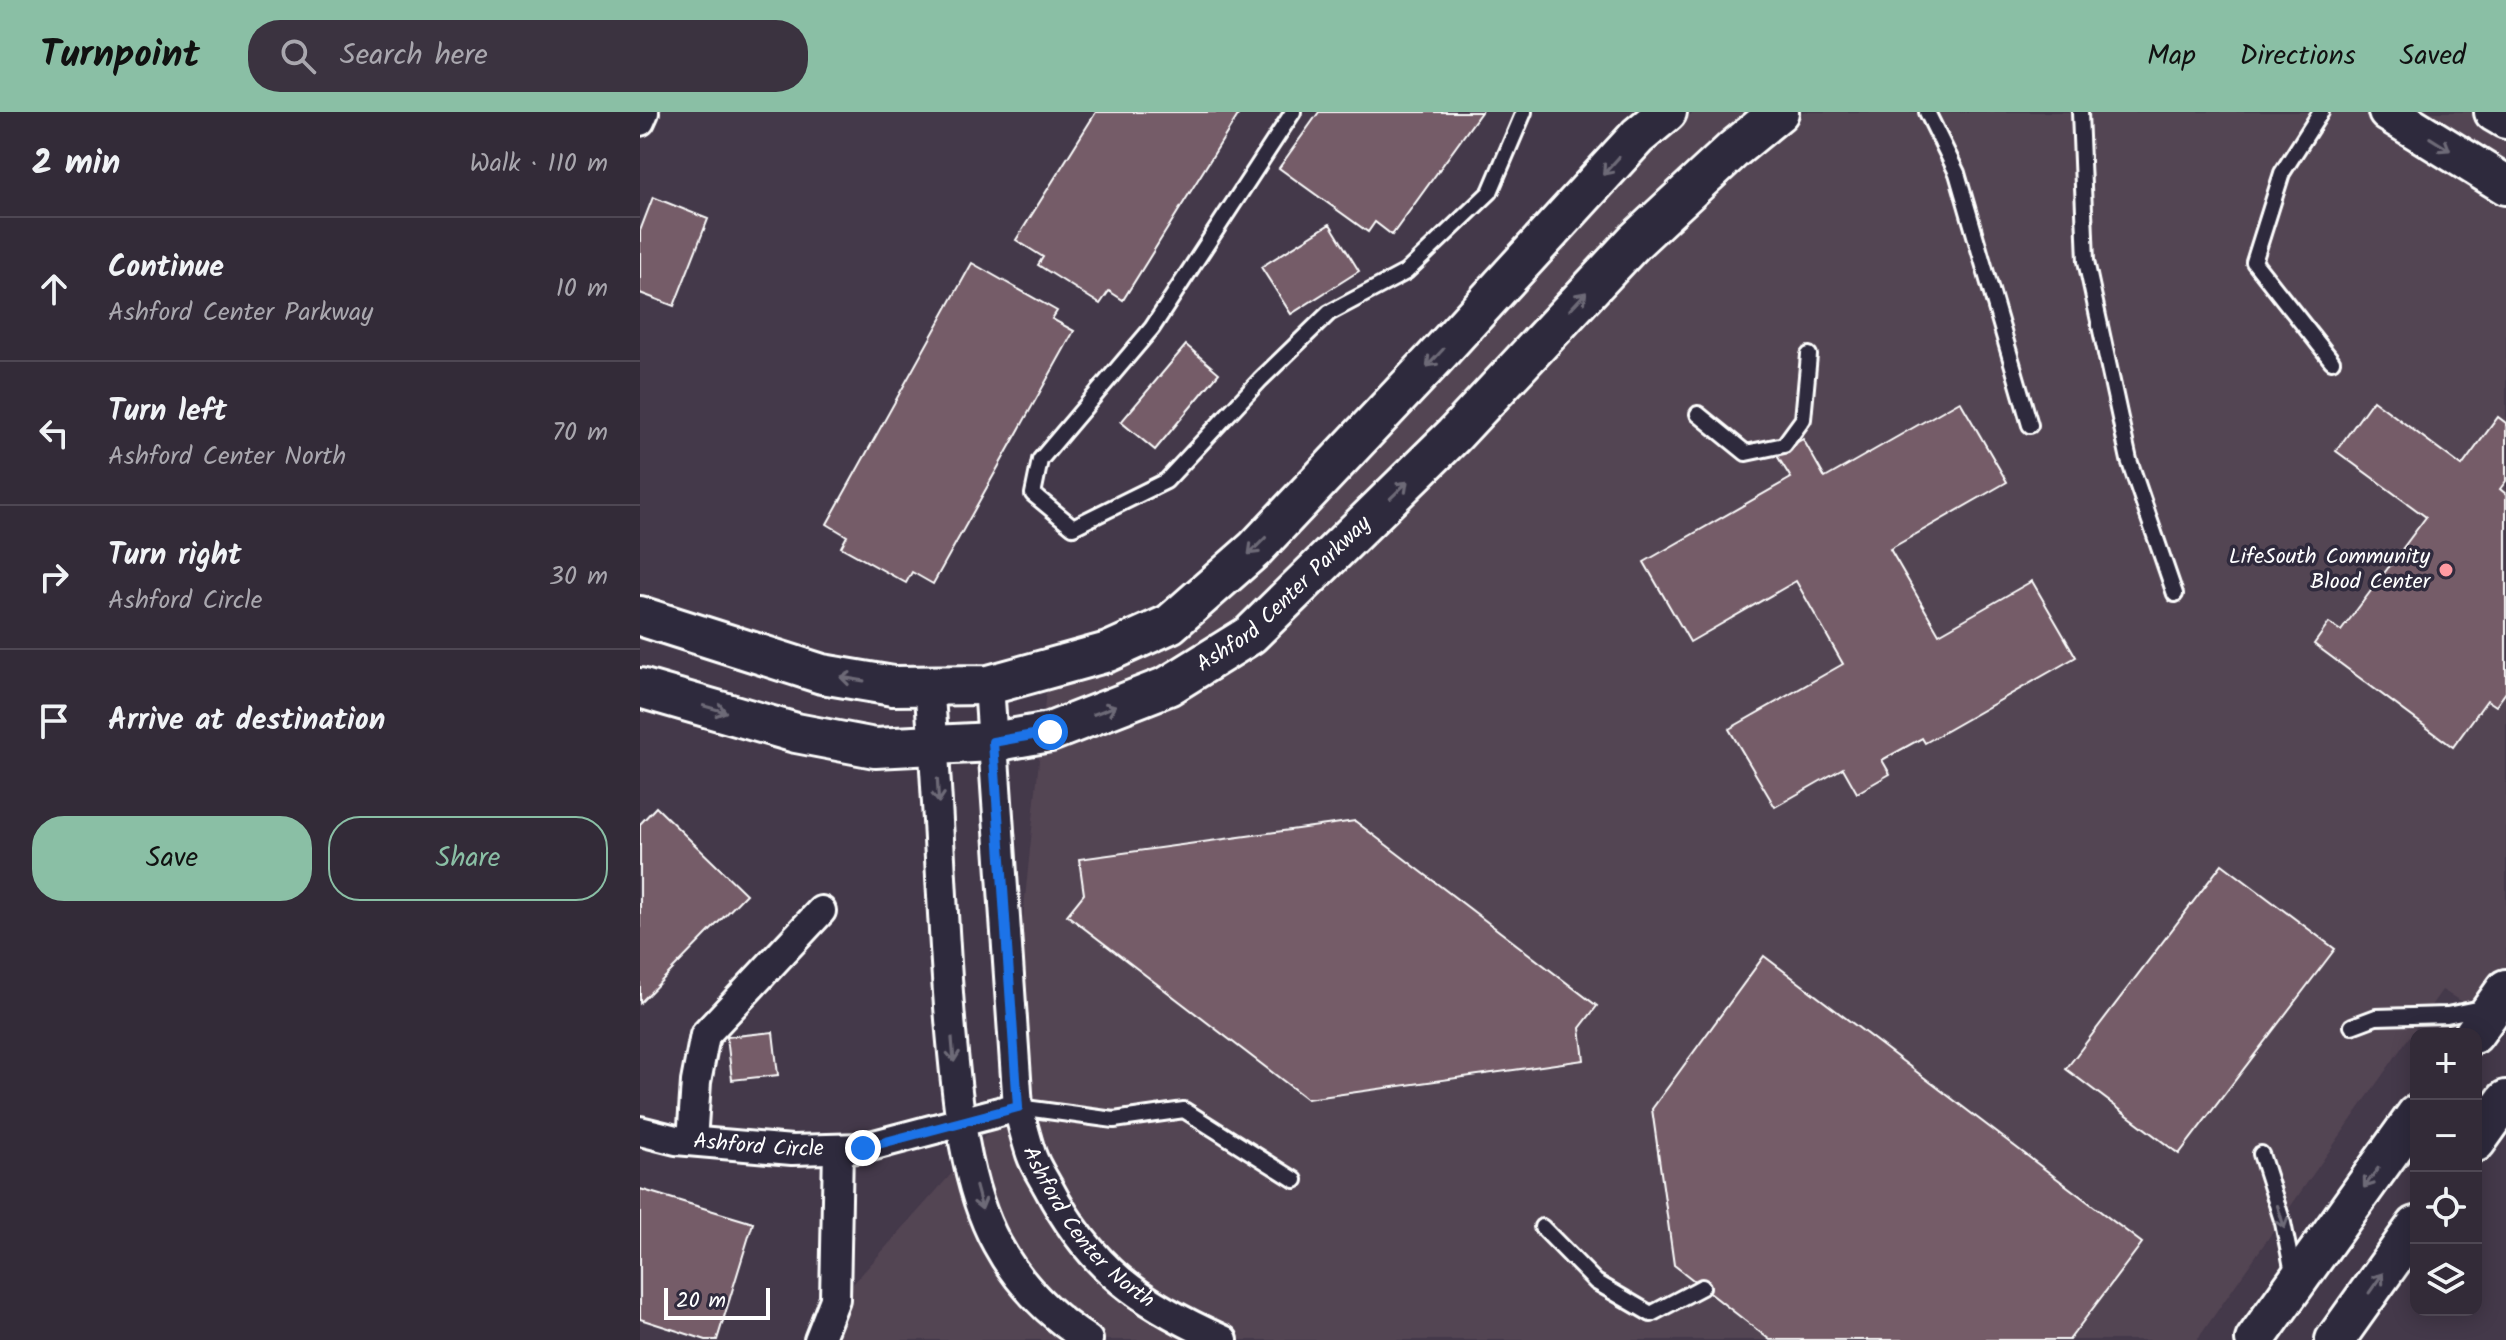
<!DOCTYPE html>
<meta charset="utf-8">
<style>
body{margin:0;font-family:Kalam,sans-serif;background:#3b3340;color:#f1f3f6}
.controls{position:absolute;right:24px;bottom:24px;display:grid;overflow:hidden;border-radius:16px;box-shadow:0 4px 20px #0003}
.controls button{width:72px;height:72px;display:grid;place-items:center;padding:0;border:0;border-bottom:2px solid #4e4753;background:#332b38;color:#f1f3f6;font:40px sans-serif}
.scale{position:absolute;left:24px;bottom:20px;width:106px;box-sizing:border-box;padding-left:8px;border:4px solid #fff;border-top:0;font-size:22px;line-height:28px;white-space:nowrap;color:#fff;-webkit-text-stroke:6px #2f2a3d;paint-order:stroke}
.stop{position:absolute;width:24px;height:24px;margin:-18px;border:6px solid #1a73e8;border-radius:50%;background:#fff}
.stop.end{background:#1a73e8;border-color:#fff;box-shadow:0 2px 8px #0008}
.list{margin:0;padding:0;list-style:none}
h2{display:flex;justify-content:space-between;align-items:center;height:104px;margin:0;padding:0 32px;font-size:34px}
h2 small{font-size:26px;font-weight:400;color:#a9a7ae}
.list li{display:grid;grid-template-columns:52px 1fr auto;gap:24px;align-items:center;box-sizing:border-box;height:144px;padding:0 32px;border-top:2px solid #4e4753}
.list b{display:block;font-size:30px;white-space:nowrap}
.list p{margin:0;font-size:26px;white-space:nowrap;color:#a9a7ae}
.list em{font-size:26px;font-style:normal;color:#a9a7ae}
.actions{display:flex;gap:16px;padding:24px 32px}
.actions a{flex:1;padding:18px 0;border:2px solid #8abfa5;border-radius:32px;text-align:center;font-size:28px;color:#8abfa5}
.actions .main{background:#8abfa5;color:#111}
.icon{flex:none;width:44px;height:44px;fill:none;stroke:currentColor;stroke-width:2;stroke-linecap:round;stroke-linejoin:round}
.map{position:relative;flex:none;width:1866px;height:1228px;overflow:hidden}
header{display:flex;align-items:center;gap:48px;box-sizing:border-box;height:112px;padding:0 40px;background:#8abfa5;color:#111}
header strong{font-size:38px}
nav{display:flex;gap:44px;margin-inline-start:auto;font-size:28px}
.search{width:560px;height:72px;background:#3b3340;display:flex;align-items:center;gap:20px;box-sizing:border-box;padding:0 28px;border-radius:32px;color:#a9a7ae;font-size:30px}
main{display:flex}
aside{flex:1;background:#332b38}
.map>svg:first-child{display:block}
.built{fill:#534453}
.building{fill:#755c68;stroke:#fff;stroke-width:2}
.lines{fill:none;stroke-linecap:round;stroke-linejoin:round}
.lane-casing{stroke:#fff;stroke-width:20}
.street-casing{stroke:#fff;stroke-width:34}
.secondary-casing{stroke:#fff;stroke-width:44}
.lane{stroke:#2f2a3d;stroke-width:14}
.street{stroke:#2f2a3d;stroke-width:28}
.secondary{stroke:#2f2a3d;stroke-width:38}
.oneway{stroke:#6d6a77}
.route{stroke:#1a73e8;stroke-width:10}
.poi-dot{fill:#ff9aa2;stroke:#2f2a3d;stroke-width:3}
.labels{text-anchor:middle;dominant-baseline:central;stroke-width:7;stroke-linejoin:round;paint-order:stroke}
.poi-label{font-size:22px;fill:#fff;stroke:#2f2a3d;text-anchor:end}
.street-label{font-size:22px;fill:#fff;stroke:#2f2a3d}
</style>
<header>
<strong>Turnpoint</strong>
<div class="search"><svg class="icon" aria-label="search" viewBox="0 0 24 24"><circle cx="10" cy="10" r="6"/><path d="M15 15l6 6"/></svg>Search here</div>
<nav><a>Map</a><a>Directions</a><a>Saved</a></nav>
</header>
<main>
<aside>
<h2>2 min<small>Walk · 110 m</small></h2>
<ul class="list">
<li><svg class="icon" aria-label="ahead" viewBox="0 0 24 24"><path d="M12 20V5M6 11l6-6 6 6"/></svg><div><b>Continue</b><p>Ashford Center Parkway</p></div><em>10 m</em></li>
<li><svg class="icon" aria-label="left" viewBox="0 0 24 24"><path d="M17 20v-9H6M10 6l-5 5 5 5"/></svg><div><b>Turn left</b><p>Ashford Center North</p></div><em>70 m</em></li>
<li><svg class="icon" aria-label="right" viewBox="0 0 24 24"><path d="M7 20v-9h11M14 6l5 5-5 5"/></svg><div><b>Turn right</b><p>Ashford Circle</p></div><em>30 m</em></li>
<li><svg class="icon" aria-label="arrive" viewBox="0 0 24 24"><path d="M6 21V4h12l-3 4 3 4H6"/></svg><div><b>Arrive at destination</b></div></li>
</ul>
<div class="actions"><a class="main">Save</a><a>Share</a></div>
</aside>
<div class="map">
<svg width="1866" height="1228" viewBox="0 0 1866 1228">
<rect width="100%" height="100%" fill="#44394a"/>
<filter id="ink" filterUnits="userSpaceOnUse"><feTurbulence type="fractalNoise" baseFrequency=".0125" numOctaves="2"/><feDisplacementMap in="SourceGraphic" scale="16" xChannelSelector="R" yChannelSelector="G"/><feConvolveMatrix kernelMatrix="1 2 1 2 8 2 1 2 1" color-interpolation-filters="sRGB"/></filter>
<g filter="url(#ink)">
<path class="built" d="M1054,0H1866V916L1802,878L1557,1228H163L363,1004L407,569L612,465L891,121Z"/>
<path class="building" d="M456,0H600L483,188L469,179L460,192L398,153L403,145L376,128Z
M679,0H841L752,123L735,110L728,120L639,56Z
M13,85L68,107L34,194L0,181V119Z
M690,112L719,159L651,202L621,155Z
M332,151L417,199L412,207L434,219L293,472L272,460L266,471L201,435L207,424L187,412Z
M546,233L579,261L515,338L481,310Z
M1733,288L1822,354L1858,305L1866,311V369L1860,377L1866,382V580L1856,594L1847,588L1813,635L1674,532L1689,511L1701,519L1786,405L1696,339Z
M1320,289L1367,370L1250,437L1299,522L1392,469L1436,545L1285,631L1282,626L1242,648L1250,662L1217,681L1203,656L1135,695L1089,617L1203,552L1156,469L1050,530L1004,450L1151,366L1136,342L1163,327L1185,366Z
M16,695L106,782L0,891V712Z
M715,709L957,894L940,916L944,948L667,987L427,803L444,782L439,747Z
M1582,752L1695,837L1539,1042L1426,957Z
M1124,844L1502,1131L1429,1228H1130L1034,1153L1012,997Z
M133,920L138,963L92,968L87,925Z
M0,1077L113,1111L77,1228H66L0,1207Z"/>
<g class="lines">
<defs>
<path id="lane" d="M653,0L512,216L400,348L393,382L433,415L526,369L620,268L689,201L766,160L850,80L884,0
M1287,0L1317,61L1390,313
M1440,0L1446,149L1489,348L1535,482
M1681,0L1642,61L1614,150L1692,249
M1058,302L1106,341L1144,333L1163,307L1169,243
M1712,914L1736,905L1807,903L1841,896
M378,995L474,1008L544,998L655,1068
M1621,1042L1643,1111L1654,1165
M902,1115L956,1170L1011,1202L1062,1175"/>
<g id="street">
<path d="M0,9L4,0"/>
<path d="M289,573C299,689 301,804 311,919C317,986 324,1073 357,1132C378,1171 411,1204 448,1228"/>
<path id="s1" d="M349,573L378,995C382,1011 386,1027 391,1042C395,1054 402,1064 408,1075C451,1157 500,1191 583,1228"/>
<path id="s2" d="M0,1019L36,1028L152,1038L223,1036L378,995"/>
<path d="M52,1029L56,970L65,923L181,799"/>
<path d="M179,1228L195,1187L198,1037"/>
</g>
<g id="secondary">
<path d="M1748,0L1866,73"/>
<path d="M1854,0L1866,7"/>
<path d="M0,504L182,562L253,574L349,573L468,540L530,512L615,437L794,247L998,24L1027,0"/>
<path id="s3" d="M0,576L156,621L235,636L353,630L410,620L528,574L610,523L814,323L995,129L1094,37L1139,0"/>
<path d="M1834,922L1866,877"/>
<path d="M1836,1030L1866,988"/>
<path d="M1615,1228L1776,1003"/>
<path d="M1695,1228L1776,1114"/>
</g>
</defs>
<use href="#lane" class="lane-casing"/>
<use href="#street" class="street-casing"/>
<use href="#secondary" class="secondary-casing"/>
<use href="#lane" class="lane"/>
<use href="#street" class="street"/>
<use href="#secondary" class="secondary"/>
</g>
<defs><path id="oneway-shaft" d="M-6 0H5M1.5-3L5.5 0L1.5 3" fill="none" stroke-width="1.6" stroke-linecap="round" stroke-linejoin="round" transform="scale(2)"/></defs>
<g class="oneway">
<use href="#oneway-shaft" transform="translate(1800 32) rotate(32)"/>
<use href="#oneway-shaft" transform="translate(971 54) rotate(132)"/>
<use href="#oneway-shaft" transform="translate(938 189) rotate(-47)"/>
<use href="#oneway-shaft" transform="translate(795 246) rotate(133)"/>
<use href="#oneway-shaft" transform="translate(759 378) rotate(-44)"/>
<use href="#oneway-shaft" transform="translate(617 434) rotate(135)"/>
<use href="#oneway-shaft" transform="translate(212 567) rotate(-171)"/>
<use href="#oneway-shaft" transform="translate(75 597) rotate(16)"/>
<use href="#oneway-shaft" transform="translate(465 598) rotate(-21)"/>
<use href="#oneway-shaft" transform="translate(298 679) rotate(87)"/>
<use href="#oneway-shaft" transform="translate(313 938) rotate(85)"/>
<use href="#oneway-shaft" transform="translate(1731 1066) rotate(126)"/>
<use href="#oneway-shaft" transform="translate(339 1086) rotate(75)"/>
<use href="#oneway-shaft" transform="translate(1641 1105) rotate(73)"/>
<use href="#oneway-shaft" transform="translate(1736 1171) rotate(-55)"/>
</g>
</g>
<g class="lines" filter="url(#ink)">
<path class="route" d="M223,1036L378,995L353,630L410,620"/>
</g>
<circle class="poi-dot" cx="1806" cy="458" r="8"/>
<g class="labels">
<g class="poi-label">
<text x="1790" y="445">LifeSouth Community<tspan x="1790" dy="25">Blood Center</tspan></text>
</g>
<g class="street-label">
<text stroke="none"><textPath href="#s3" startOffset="694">Ashford Center Parkway</textPath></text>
<text stroke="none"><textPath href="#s2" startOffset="120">Ashford Circle</textPath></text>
<text stroke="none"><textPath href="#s1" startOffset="566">Ashford Center North</textPath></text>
</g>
</g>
</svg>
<div class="controls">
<button>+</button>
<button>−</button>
<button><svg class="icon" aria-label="locate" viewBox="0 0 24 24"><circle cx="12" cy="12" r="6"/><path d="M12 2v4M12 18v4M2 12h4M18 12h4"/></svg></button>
<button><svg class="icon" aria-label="layers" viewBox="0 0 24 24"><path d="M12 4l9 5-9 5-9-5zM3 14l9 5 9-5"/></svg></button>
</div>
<div class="scale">20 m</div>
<div class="stop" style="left:410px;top:620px"></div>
<div class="stop end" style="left:223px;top:1036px"></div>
</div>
</main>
